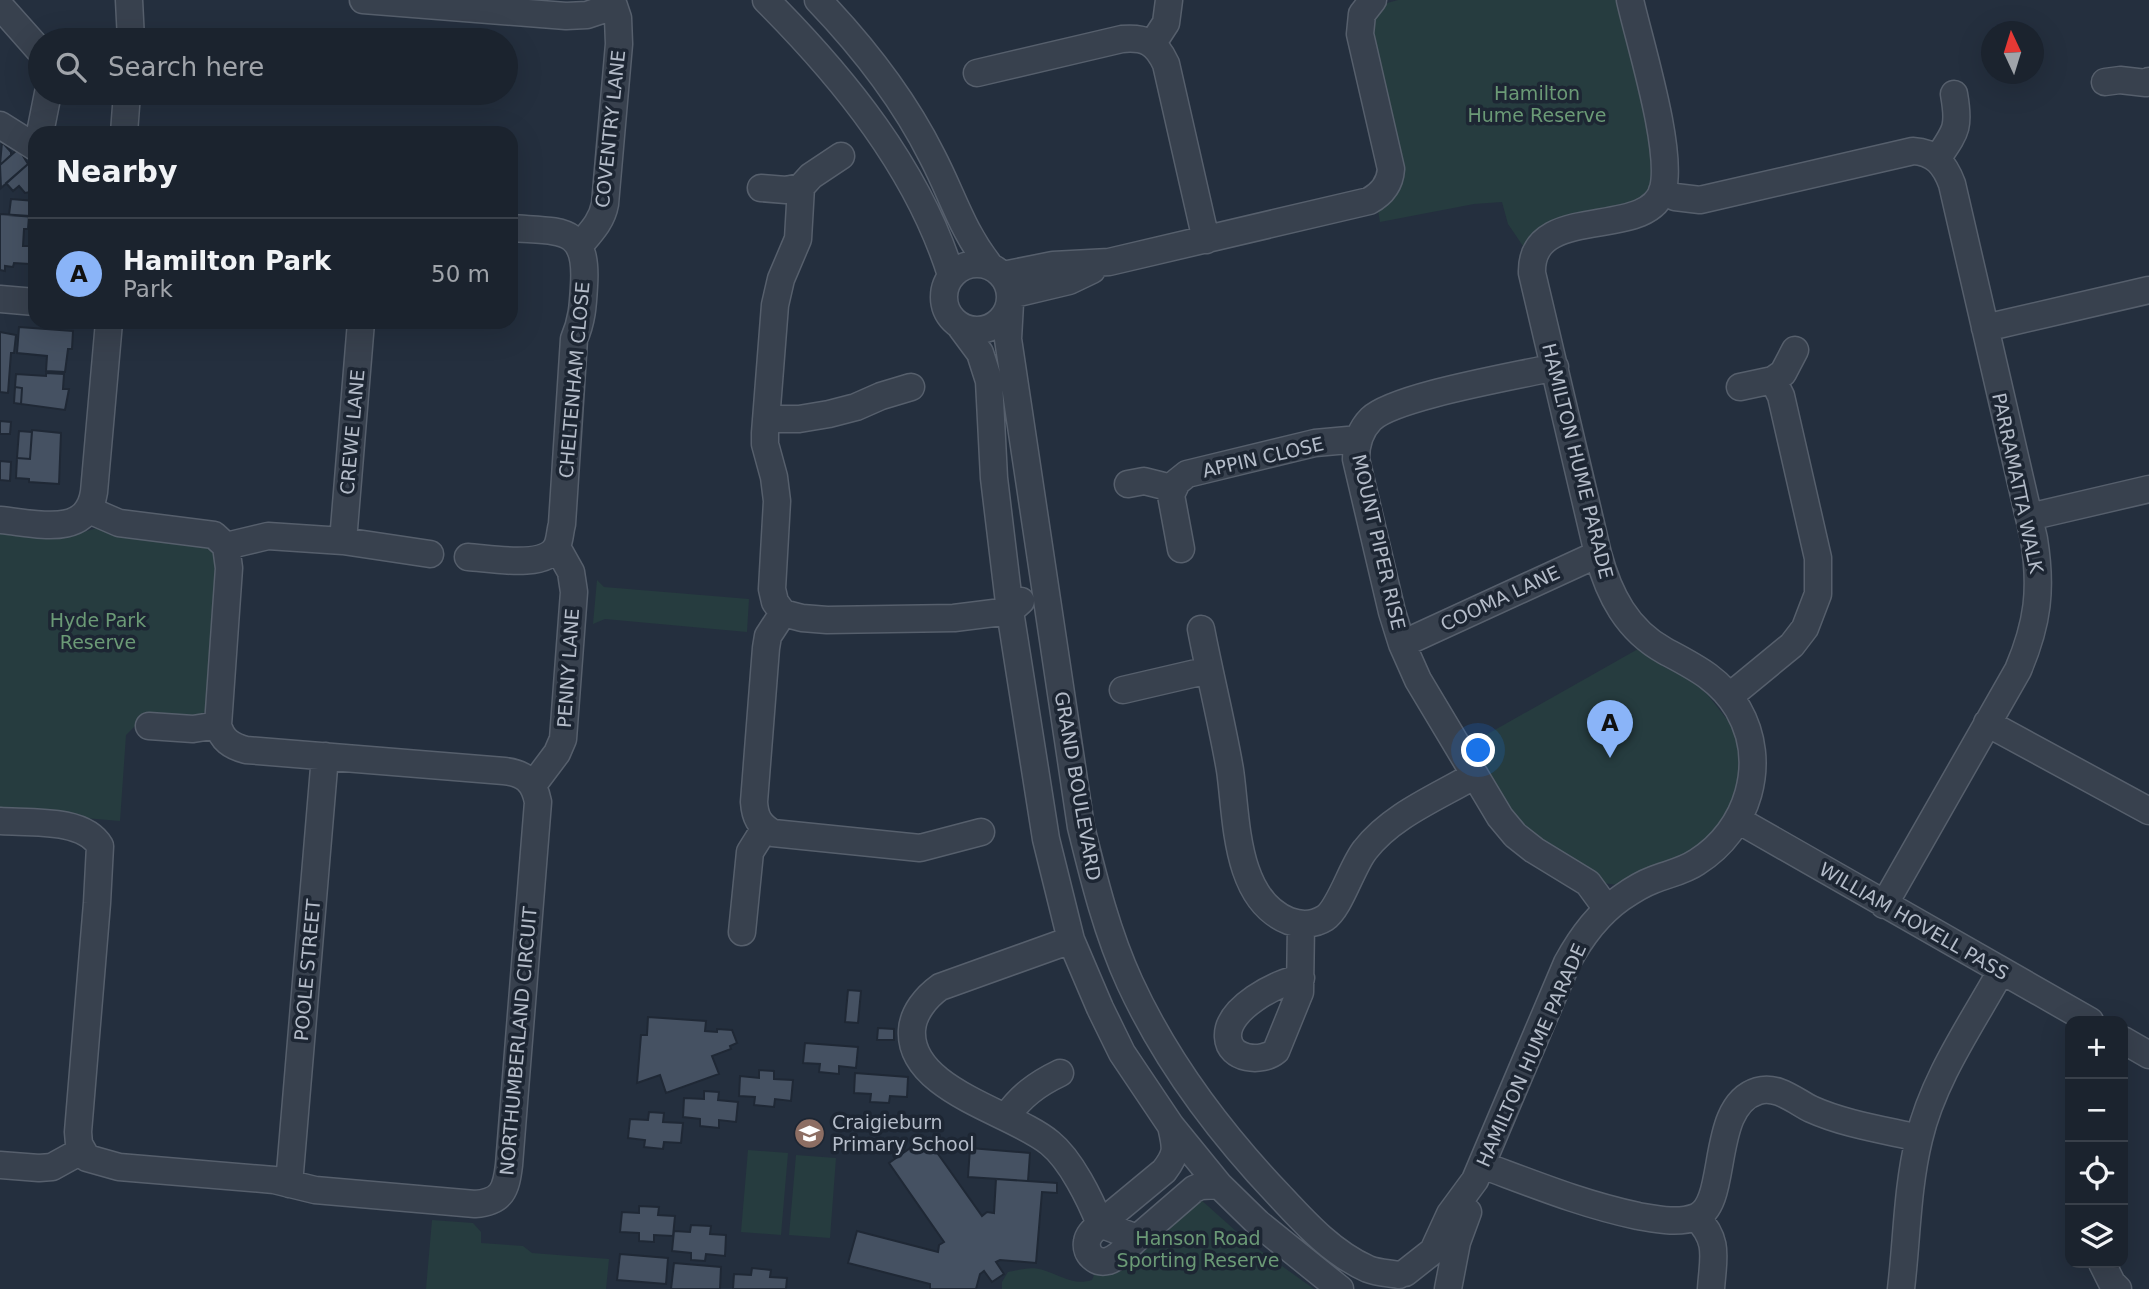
<!DOCTYPE html>
<meta charset="utf-8">
<style>
body{margin:0;font-family:"DejaVu Sans",sans-serif;background:#282f3a;color:#f1f3f6}
.controls{position:absolute;right:21px;bottom:21px;display:grid;overflow:hidden;border-radius:14px;box-shadow:0 7px 28px #0002}
.controls button{width:63px;height:63px;display:grid;place-items:center;padding:0;border:0;border-bottom:2px solid #39404a;background:#1b232e;color:#f1f3f6;font:35px sans-serif}
.compass{position:absolute;left:1981px;top:21px;width:63px;height:63px;border-radius:50%;background:#1b232e;box-shadow:0 7px 28px #0002;rotate:356deg}
.you{position:absolute;left:1479px;top:751px;width:24px;height:24px;margin:-18px;border:5px solid #fff;border-radius:50%;background:#1a73e8;box-shadow:0 0 0 10px #1a73e833}
.badge{display:grid;place-items:center;width:46px;height:46px;border-radius:50%;background:#8ab4f8;color:#111;font-size:23px;font-weight:700}
.pin{position:absolute;translate:-50% -58px;filter:drop-shadow(0 2px 4px #0008)}
.pin::after{content:'';position:absolute;top:37px;width:24px;height:21px;background:inherit;clip-path:polygon(0 0,100% 0,50% 100%)}
.list{margin:0;padding:0;list-style:none}
h2{display:flex;justify-content:space-between;align-items:center;height:91px;margin:0;padding:0 28px;font-size:30px}
h2 small{font-size:23px;font-weight:400;color:#a0a4aa}
.list li{display:grid;grid-template-columns:46px 1fr auto;gap:21px;align-items:center;box-sizing:border-box;height:112px;padding:0 28px;border-top:2px solid #39404a}
.list b{display:block;font-size:26px;white-space:nowrap}
.list p{margin:0;font-size:23px;white-space:nowrap;color:#a0a4aa}
.list em{font-size:23px;font-style:normal;color:#a0a4aa}
.icon{flex:none;width:38px;height:38px;fill:none;stroke:currentColor;stroke-width:2;stroke-linecap:round;stroke-linejoin:round}
.map{position:relative;flex:none;width:2149px;height:1289px;overflow:hidden}
.search{position:absolute;background:#1b232e;box-shadow:0 7px 28px #0002;left:28px;top:28px;width:490px;height:77px;display:flex;align-items:center;gap:18px;box-sizing:border-box;padding:0 24px;border-radius:38px;color:#a0a4aa;font-size:26px}
.panel{position:absolute;background:#1b232e;box-shadow:0 7px 28px #0002;left:28px;top:126px;width:490px;height:203px;border-radius:21px}
.map>svg:first-child{display:block}
.green{fill:#263c3f}
.building{fill:#455162;stroke:#1f2835;stroke-width:2}
.lines{fill:none;stroke-linecap:round;stroke-linejoin:round}
.minor-casing{stroke:#565f6c;stroke-width:29}
.minor{stroke:#38414e;stroke-width:26}
.labels{text-anchor:middle;dominant-baseline:central;stroke-width:7;stroke-linejoin:round;paint-order:stroke}
.park-label{font-size:19px;fill:#6b9a76;stroke:#1d2633}
.street-label{font-size:19px;fill:#b4bcc9;stroke:#1d2633}
.poi-label{font-size:19px;fill:#b4bcc9;stroke:#1d2633;text-anchor:start}
</style>
<div class="map">
<svg width="2149" height="1289" viewBox="0 0 2149 1289">
<rect width="100%" height="100%" fill="#242f3e"/>
<path class="green" d="M1398,0H1620L1651,142L1654,182L1641,201L1536,233L1523,246L1508,224L1502,202L1474,204L1380,222L1378,210C1391,203 1397,195 1402,181L1370,20L1380,5Z
M104,526L203,540L219,557L209,706C196,729 166,719 144,717L126,735L120,821L0,811V528L73,535Z
M597,580L604,587L749,599L747,632L605,619L593,624Z
M1638,649L1664,667L1689,679L1707,694L1741,737L1743,772L1735,805L1721,827L1675,863L1618,885L1603,883L1555,851L1517,821L1470,744Z
M748,1150L788,1153L781,1235L741,1232Z
M796,1155L836,1158L830,1238L789,1235Z
M1199,1198L1247,1241L1314,1289H1002V1282L1008,1272C1020,1270 1031,1266 1043,1270C1060,1275 1073,1286 1092,1280L1096,1270Z
M432,1220L473,1223L481,1232V1243L523,1246L532,1253L609,1259L606,1289H426Z"/>
<path class="building" d="M2,142L11,152V155L0,165Z
M17,150L20,151L28,164L1,188L0,165Z
M35,158V191L25,193L19,186L13,191L6,183Z
M11,199L35,201L34,217L9,215Z
M0,214L29,216L28,229H24L23,246H31L30,264L14,263L13,267L5,266V271L0,270Z
M29,216L35,217V230L28,229Z
M19,327L73,331L72,349H68L65,372L46,371L47,356L17,353Z
M0,332L16,335L14,353H11L8,393L0,392Z
M46,373L64,374L63,389H69L65,410L21,404L22,388L15,387L16,374L46,376Z
M15,387L22,388L21,404L14,403Z
M0,421L11,422L10,434H0Z
M32,430L61,433L59,484L29,482V479L16,478L17,458L30,459Z
M19,431L32,432L30,459L17,458Z
M0,461L11,462L10,481L0,480Z
M848,990L861,991L858,1023L845,1022Z
M648,1017L706,1021L705,1031L717,1032V1029L732,1030L737,1043L730,1046L731,1049L712,1056L719,1074L666,1093L660,1075L637,1083L641,1035H647Z
M878,1028L894,1029V1040H877Z
M805,1043L858,1047L856,1068L839,1066V1074L819,1072L820,1064L803,1063Z
M759,1070L774,1071V1079L793,1080L791,1101L775,1099L774,1107L754,1105L755,1097L739,1096L740,1076L759,1078Z
M855,1073L908,1077L907,1097L890,1096L889,1103L870,1102L871,1094L854,1093Z
M704,1091L719,1092L718,1100L738,1102L736,1122L719,1120V1128L700,1126V1119L683,1117L684,1098L704,1099Z
M649,1112L664,1113L663,1122L683,1123L681,1143L664,1142L663,1149L644,1147L645,1140L628,1138L630,1119L648,1120Z
M926,1137L982,1216L987,1212L994,1213L996,1179L1057,1183V1193L1042,1192L1036,1263L1000,1260L996,1262L1004,1274L992,1282L984,1271L980,1274L976,1289H930V1284L848,1263L857,1231L938,1252L939,1245L944,1242L889,1163Z
M970,1148L1030,1153L1028,1181L968,1177Z
M639,1206L659,1207L658,1215L675,1216L673,1236L654,1235V1242L639,1241V1233L620,1232L622,1212L639,1213Z
M691,1225L711,1226L710,1234L726,1235L725,1256L706,1254L705,1261L691,1260V1253L672,1251L674,1231L690,1232Z
M620,1254L668,1258L666,1284L617,1280Z
M674,1263L721,1267L720,1289H671Z
M752,1268L771,1270L770,1277L787,1278L786,1289H733L734,1274L751,1275Z"/>
<g class="lines">
<defs>
<path id="minor" d="M129,0L131,40
M363,0L566,16L587,15L614,6L618,18L619,44L605,204C602,221 591,232 580,245
M766,0C843,77 918,169 951,275
M818,0C863,47 903,98 932,156C953,196 961,229 990,266
M0,6L40,51
M1153,43L1166,23L1169,0
M977,73L1122,39C1145,37 1156,42 1166,64L1206,240
M2105,82L2120,80L2146,83L2149,81
M0,125L35,147
M40,133L48,93
M124,133L127,93
M841,156L811,176L801,187L798,239L781,279L775,305L765,433V444L774,477L777,501L772,589L775,602L783,613L802,618L827,620L954,618L1010,611L1021,601
M1937,159C1956,131 1960,128 1954,94
M761,188L786,190L801,187
M1662,191L1675,197L1700,200L1913,151C1935,152 1945,165 1952,184L2034,539C2042,589 2038,623 2018,670L1884,905
M944 297a33 33 0 1 1 66 0a33 33 0 1 1-66 0Z
M1003,275L1053,265L1109,262L1369,201C1382,194 1390,184 1391,169L1360,34L1362,14L1373,0
M1010,295L1069,281L1092,270
M0,299L35,302
M1010,303L1008,339L1081,827C1094,880 1107,933 1130,983C1167,1063 1219,1132 1279,1195C1305,1223 1332,1253 1368,1269C1378,1273 1389,1273 1399,1275
M960,326L980,353L989,381L994,478L1010,611L1046,839L1071,940L1100,1008L1122,1053L1171,1126L1219,1185L1258,1223L1340,1289
M1985,328L2149,290
M1555,367C1517,376 1395,396 1371,419C1360,430 1356,444 1356,459L1392,612L1402,644L1418,680L1500,817L1515,835L1534,850L1588,883L1607,909
M1773,380L1783,373L1795,350
M766,419H799L829,414L856,407L881,396L911,387
M1128,484L1144,481L1172,488
M2029,517L2149,489
M0,520C35,523 87,539 94,492L109,322
M343,541L361,322
M226,546L268,536L343,541L430,554
M1181,549L1171,495L1177,482L1187,474L1315,443L1359,439
M468,557C489,558 546,570 557,546C560,540 560,531 562,524L574,339C582,321 583,305 584,286C588,225 561,232 511,228
M783,613L768,636L766,648L754,802C755,817 759,825 773,833L920,848L981,832
M1201,629C1210,676 1222,723 1230,770C1237,817 1234,899 1289,921C1300,925 1314,925 1325,918C1340,908 1352,866 1365,850C1392,815 1438,797 1475,775
M1402,644L1598,554
M1123,690L1209,670
M1730,696L1792,645L1805,628L1818,594V558L1781,396L1773,380L1740,387
M1987,723L2149,811
M149,726L193,729L218,725
M533,785L557,753L563,739L574,592L571,572L557,547
M1738,820L2090,1021
M0,821C29,823 84,818 100,846L97,903L78,1132L79,1144L87,1158L119,1167L274,1180L315,1190L475,1204C502,1202 506,1190 509,1165L538,802C534,781 524,773 504,771L246,750C231,746 222,740 218,725L229,568L226,546L214,535L119,523L89,510
M742,932L750,852L765,828
M1071,940L940,987C926,997 913,1013 912,1030C908,1090 1013,1112 1050,1143C1071,1160 1090,1199 1100,1224L1129,1235L1135,1240C1127,1247 1118,1258 1108,1261C1096,1264 1085,1254 1087,1242C1088,1234 1095,1229 1100,1224L1164,1171C1178,1153 1176,1148 1171,1126
M1301,978C1277,982 1226,1009 1228,1037C1229,1060 1262,1063 1276,1051L1300,992L1301,924
M2123,1040L2149,1055
M1006,1117C1021,1096 1037,1084 1060,1073
M0,1165L39,1168L52,1167L81,1151
M1482,1165C1536,1185 1582,1204 1638,1216C1656,1219 1678,1224 1696,1217C1730,1204 1708,1106 1758,1091C1777,1085 1795,1101 1811,1109C1844,1124 1884,1130 1919,1138
M289,1184L325,756
M1696,1217C1720,1241 1713,1258 1711,1289
M1135,1240L1194,1189L1201,1186L1219,1185
M2102,1263L2112,1283L2118,1289
M1405,1273L1433,1251L1450,1214L1475,1180L1567,963C1581,937 1597,915 1621,898C1631,891 1642,884 1653,880C1668,874 1684,871 1697,862C1748,830 1769,763 1738,709C1720,679 1695,667 1665,651C1627,630 1609,595 1598,554L1532,273C1530,201 1649,242 1663,189C1673,149 1640,44 1630,0
M1448,1289L1457,1242L1468,1212
M1901,1289C1907,1239 1907,1188 1919,1139C1933,1079 1971,1025 2001,971"/>
</defs>
<use href="#minor" class="minor-casing"/>
<use href="#minor" class="minor"/>
</g>
<defs>
<symbol id="school-disc" viewBox="-11 -11 22 22"><circle r="9.5" fill="#8d6e63" stroke="#1d2633"/><path d="M0-5L7-2L0 1L-7-2ZM-4 1L0 2.5L4 1V4Q0 6-4 4Z" fill="#fff"/></symbol>
</defs>
<g fill-rule="evenodd">
<use href="#school-disc" x="792" y="1116" width="35" height="35"/>
</g>
<g class="labels">
<g class="park-label">
<text x="1537" y="93">Hamilton<tspan x="1537" dy="22">Hume Reserve</tspan></text>
<text x="98" y="620">Hyde Park<tspan x="98" dy="22">Reserve</tspan></text>
<text x="1198" y="1238">Hanson Road<tspan x="1198" dy="22">Sporting Reserve</tspan></text>
</g>
<g class="street-label">
<text transform="translate(610 129) rotate(-84)">COVENTRY LANE</text>
<text transform="translate(574 380) rotate(-85)">CHELTENHAM CLOSE</text>
<text transform="translate(352 432) rotate(-85)">CREWE LANE</text>
<text transform="translate(1263 457) rotate(-13)">APPIN CLOSE</text>
<text transform="translate(1578 461) rotate(76)">HAMILTON HUME PARADE</text>
<text transform="translate(2018 483) rotate(78)">PARRAMATTA WALK</text>
<text transform="translate(1379 542) rotate(77)">MOUNT PIPER RISE</text>
<text transform="translate(1500 598) rotate(-25)">COOMA LANE</text>
<text transform="translate(568 668) rotate(-86)">PENNY LANE</text>
<text transform="translate(1078 786) rotate(80)">GRAND BOULEVARD</text>
<text transform="translate(1914 921) rotate(30)">WILLIAM HOVELL PASS</text>
<text transform="translate(307 970) rotate(-85)">POOLE STREET</text>
<text transform="translate(518 1041) rotate(-85)">NORTHUMBERLAND CIRCUIT</text>
<text transform="translate(1531 1055) rotate(-66)">HAMILTON HUME PARADE</text>
</g>
<g class="poi-label">
<text x="832" y="1122">Craigieburn<tspan x="832" dy="22">Primary School</tspan></text>
</g>
</g>
</svg>
<div class="controls">
<button>+</button>
<button>−</button>
<button><svg class="icon" aria-label="locate" viewBox="0 0 24 24"><circle cx="12" cy="12" r="6"/><path d="M12 2v4M12 18v4M2 12h4M18 12h4"/></svg></button>
<button><svg class="icon" aria-label="layers" viewBox="0 0 24 24"><path d="M12 4l9 5-9 5-9-5zM3 14l9 5 9-5"/></svg></button>
</div>
<svg class="compass" viewBox="-18 -18 36 36"><path d="M0-13l5 13h-10z" fill="#e53935"/><path d="M0 13l5-13h-10z" fill="#a0a4aa"/></svg>
<div class="you"></div>
<div class="pin badge" style="left:1610px;top:758px">A</div>
<div class="search"><svg class="icon" aria-label="search" viewBox="0 0 24 24"><circle cx="10" cy="10" r="6"/><path d="M15 15l6 6"/></svg>Search here</div>
<section class="panel">
<h2>Nearby<small></small></h2>
<ul class="list">
<li><span class="badge">A</span><div><b>Hamilton Park</b><p>Park</p></div><em>50 m</em></li>
</ul>
</section>
</div>
